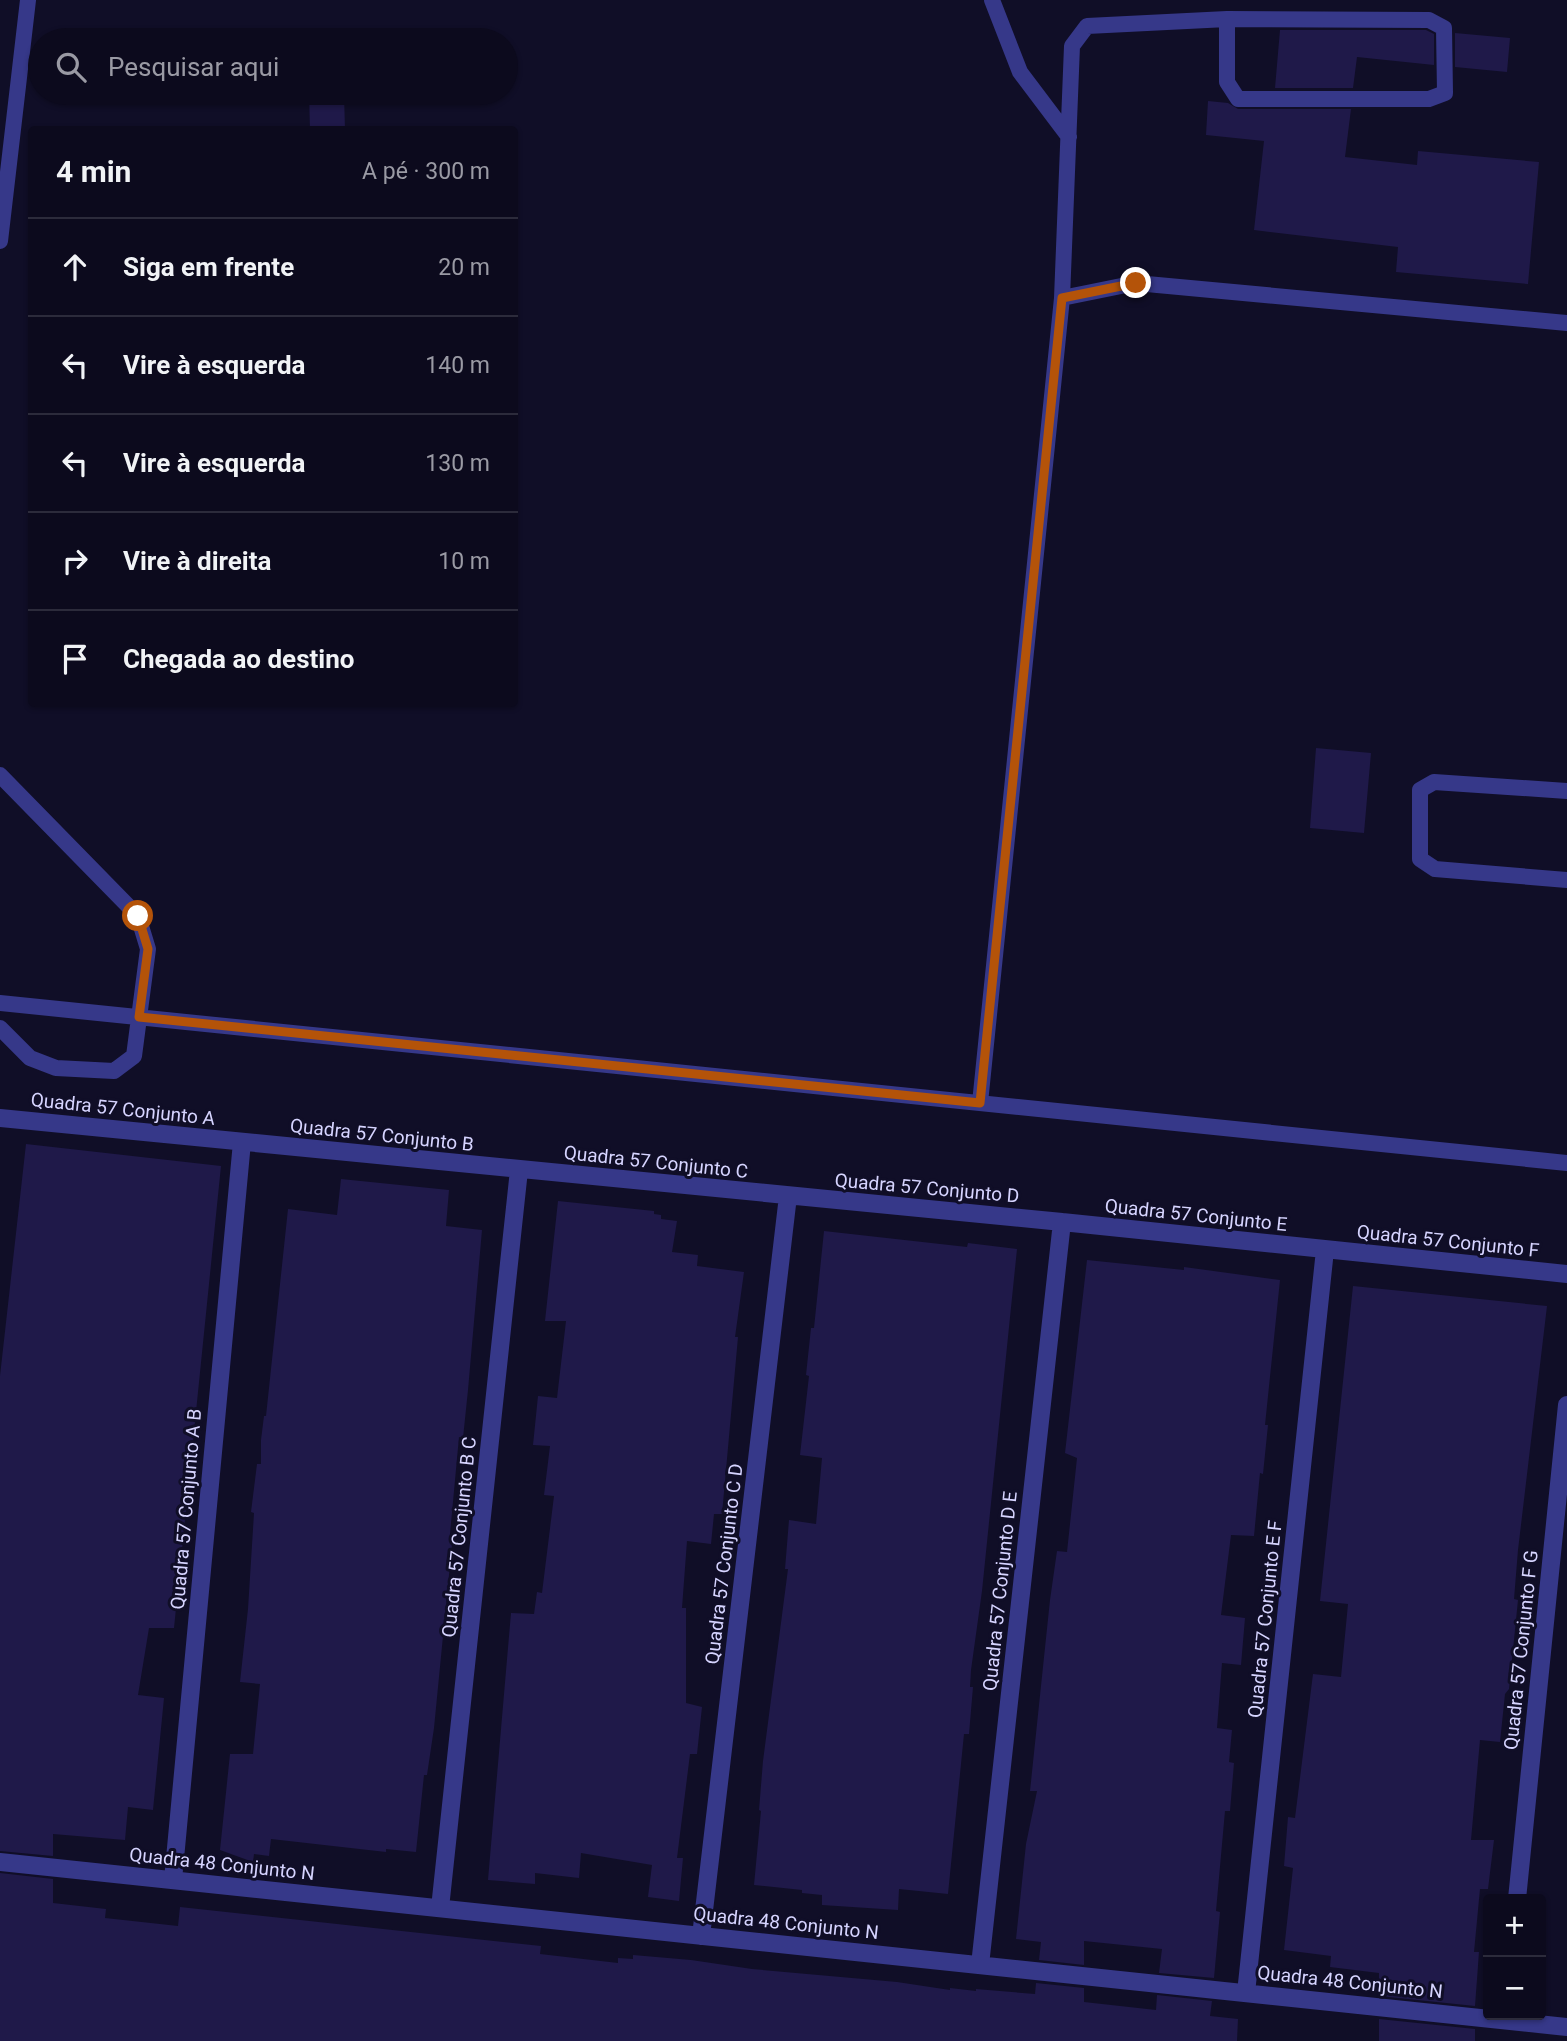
<!DOCTYPE html>
<html lang="pt">
<meta charset="utf-8">
<style>
body{margin:0;font-family:Roboto,sans-serif;background:#151326;color:#f1f3f6}
.controls{position:absolute;right:21px;bottom:21px;display:grid;overflow:hidden;border-radius:7px;box-shadow:0 2px 5px #0004}
.controls button{width:63px;height:63px;display:grid;place-items:center;padding:0;border:0;border-bottom:2px solid #2c2b3b;background:#0c0a1d;color:#f1f3f6;font:35px sans-serif}
.stop{position:absolute;width:21px;height:21px;margin:-16px;border:5px solid #b45309;border-radius:50%;background:#fff}
.stop.end{background:#b45309;border-color:#fff;box-shadow:0 2px 7px #0008}
.list{margin:0;padding:0;list-style:none}
h2{display:flex;justify-content:space-between;align-items:center;height:91px;margin:0;padding:0 28px;font-size:30px}
h2 small{font-size:23px;font-weight:400;color:#9a9aa4}
.list li{display:grid;grid-template-columns:46px 1fr auto;gap:21px;align-items:center;box-sizing:border-box;height:98px;padding:0 28px;border-top:2px solid #2c2b3b}
.list b{display:block;font-size:26px;white-space:nowrap}
.list em{font-size:23px;font-style:normal;color:#9a9aa4}
.icon{flex:none;width:38px;height:38px;fill:none;stroke:currentColor;stroke-width:2;stroke-linecap:round;stroke-linejoin:round}
.map{position:relative;flex:none;width:1567px;height:2041px;overflow:hidden}
.search{position:absolute;background:#0c0a1d;box-shadow:0 2px 5px #0004;left:28px;top:28px;width:490px;height:77px;display:flex;align-items:center;gap:18px;box-sizing:border-box;padding:0 24px;border-radius:38px;color:#9a9aa4;font-size:26px}
.panel{position:absolute;background:#0c0a1d;box-shadow:0 2px 5px #0004;left:28px;top:126px;width:490px;height:581px;border-radius:7px}
.map>svg:first-child{display:block}
.building{fill:#1f1949}
.lines{fill:none;stroke-linecap:round;stroke-linejoin:round}
.lane{stroke:#363889;stroke-width:16}
.street{stroke:#363889;stroke-width:18}
.route{stroke:#b45309;stroke-width:9}
.labels{text-anchor:middle;dominant-baseline:central;stroke-width:6;stroke-linejoin:round;paint-order:stroke}
.street-label{font-size:19px;fill:#d6d4ff;stroke:#100e27}
</style>
<div class="map">
<svg width="1567" height="2041" viewBox="0 0 1567 2041">
<rect width="100%" height="100%" fill="#100e27"/>
<path class="building" d="M1280,30H1426L1434,34V65L1357,57L1353,88H1275Z
M1455,33L1510,38L1507,72L1455,67Z
M309,93H344L345,130H310Z
M1208,101L1228,103L1238,109H1351L1345,157L1417,165L1418,151L1539,162L1528,284L1396,272L1398,247L1254,230L1264,141L1206,135Z
M1316,748L1371,753L1364,833L1310,828Z
M26,1144L221,1166L174,1628H149L138,1695L164,1698L153,1810L128,1807L125,1840L53,1834V1856L0,1851V1376Z
M341,1179L449,1190L446,1226L482,1230L468,1390L463,1438L459,1437L450,1534H453L434,1728L427,1775H424L416,1852L386,1849V1852L271,1839L269,1856L254,1854L253,1862L220,1850L230,1754H253L260,1684L240,1682L248,1609L254,1513L251,1512L257,1464H261V1440L264,1416H266L288,1209L337,1215Z
M558,1201L654,1211V1214L661,1215V1219L677,1221L672,1252L698,1255L697,1266L744,1272L735,1337H738L722,1514H714L711,1544L687,1541L682,1608H686V1703L702,1707L697,1754H690L677,1858H683L679,1901L648,1897L652,1865L581,1853L579,1878L535,1873V1884L488,1880L511,1613L534,1614L537,1592L542,1593L554,1496L544,1495L550,1446L533,1445L538,1396L557,1398L566,1321H545Z
M824,1231L967,1247L968,1243L1017,1249L982,1591L971,1670L970,1687H973L969,1734H964L948,1894L899,1889L898,1910L822,1905V1895L802,1893V1890L754,1885L761,1811L759,1810L763,1761L788,1569H785L789,1520L816,1524L822,1458L800,1455L809,1376L806,1375L811,1328H814Z
M1087,1260L1184,1270V1267L1280,1280L1265,1425H1268L1263,1474L1260,1473L1254,1536L1231,1535L1221,1615L1245,1618L1241,1665L1222,1663L1217,1728L1232,1730L1229,1762L1234,1763L1230,1811H1225L1216,1911L1220,1912L1214,1978L1159,1973L1162,1949L1084,1941V1965L1039,1960L1041,1942L1016,1939L1026,1844L1037,1791H1030L1050,1600L1057,1551L1067,1552L1077,1458L1065,1453Z
M1353,1286L1547,1306L1518,1550L1514,1599L1518,1600L1509,1689L1505,1694L1500,1742L1480,1740L1471,1840H1494L1488,1889H1480L1474,1952H1479L1475,2006L1379,1996V1973L1330,1967L1331,1956L1284,1950L1293,1868L1284,1866L1288,1817L1295,1818L1313,1674L1341,1677L1348,1604L1320,1601Z
M0,1873L53,1879V1903L106,1909L105,1918L178,1926L180,1907L541,1946L540,1954L618,1963V1958L633,1959V1955L691,1960L752,1969L897,1982L950,1990V1988L976,1991V1989L1035,1994L1036,1983L1084,1988V2002L1156,2010L1157,1995L1212,2001L1210,2016L1238,2019L1237,2041H0Z
M1379,2019L1475,2029V2041H1379Z"/>
<g class="lines">
<path class="lane" d="M992,0L1020,72L1069,137
M0,241L28,0
M1062,298L1072,46L1087,26L1227,19L1429,20L1444,28L1445,93L1429,99H1238L1227,82V19
M0,775L138,916L148,949L134,1056L114,1071L56,1068L30,1058L0,1028
M1567,791L1434,782L1420,790V859L1435,869L1567,880
M0,1003L1567,1163
M980,1103L1062,298L1136,283L1567,323"/>
<path class="street" d="M0,1118L1062,1222L1567,1274
M0,1862L1567,2027
M173,1880L242,1142
M1517,1899L1567,1405
M440,1908L519,1170
M701,1936L788,1196
M980,1965L1062,1222
M1246,1993L1325,1250"/>
</g>
<g class="lines">
<path class="route" d="M138,916L148,949L139,1017L980,1103L1062,298L1136,283"/>
</g>
<g class="labels">
<g class="street-label">
<text transform="translate(123 1109) rotate(6)">Quadra 57 Conjunto A</text>
<text transform="translate(382 1135) rotate(6)">Quadra 57 Conjunto B</text>
<text transform="translate(656 1162) rotate(6)">Quadra 57 Conjunto C</text>
<text transform="translate(927 1188) rotate(5)">Quadra 57 Conjunto D</text>
<text transform="translate(1196 1215) rotate(6)">Quadra 57 Conjunto E</text>
<text transform="translate(1448 1241) rotate(6)">Quadra 57 Conjunto F</text>
<text transform="translate(186 1509) rotate(-85)">Quadra 57 Conjunto A B</text>
<text transform="translate(459 1537) rotate(-84)">Quadra 57 Conjunto B C</text>
<text transform="translate(724 1564) rotate(-83)">Quadra 57 Conjunto C D</text>
<text transform="translate(1000 1591) rotate(-84)">Quadra 57 Conjunto D E</text>
<text transform="translate(1265 1619) rotate(-84)">Quadra 57 Conjunto E F</text>
<text transform="translate(1521 1650) rotate(-84)">Quadra 57 Conjunto F G</text>
<text transform="translate(222 1864) rotate(6)">Quadra 48 Conjunto N</text>
<text transform="translate(786 1923) rotate(6)">Quadra 48 Conjunto N</text>
<text transform="translate(1350 1982) rotate(6)">Quadra 48 Conjunto N</text>
</g>
</g>
</svg>
<div class="controls">
<button>+</button>
<button>−</button>
</div>
<div class="stop" style="left:138px;top:916px"></div>
<div class="stop end" style="left:1136px;top:283px"></div>
<div class="search"><svg class="icon" aria-label="search" viewBox="0 0 24 24"><circle cx="10" cy="10" r="6"/><path d="M15 15l6 6"/></svg>Pesquisar aqui</div>
<section class="panel">
<h2>4 min<small>A pé · 300 m</small></h2>
<ul class="list">
<li><svg class="icon" aria-label="ahead" viewBox="0 0 24 24"><path d="M12 20V5M6 11l6-6 6 6"/></svg><div><b>Siga em frente</b></div><em>20 m</em></li>
<li><svg class="icon" aria-label="left" viewBox="0 0 24 24"><path d="M17 20v-9H6M10 6l-5 5 5 5"/></svg><div><b>Vire à esquerda</b></div><em>140 m</em></li>
<li><svg class="icon" aria-label="left" viewBox="0 0 24 24"><path d="M17 20v-9H6M10 6l-5 5 5 5"/></svg><div><b>Vire à esquerda</b></div><em>130 m</em></li>
<li><svg class="icon" aria-label="right" viewBox="0 0 24 24"><path d="M7 20v-9h11M14 6l5 5-5 5"/></svg><div><b>Vire à direita</b></div><em>10 m</em></li>
<li><svg class="icon" aria-label="arrive" viewBox="0 0 24 24"><path d="M6 21V4h12l-3 4 3 4H6"/></svg><div><b>Chegada ao destino</b></div></li>
</ul>
</section>
</div>
